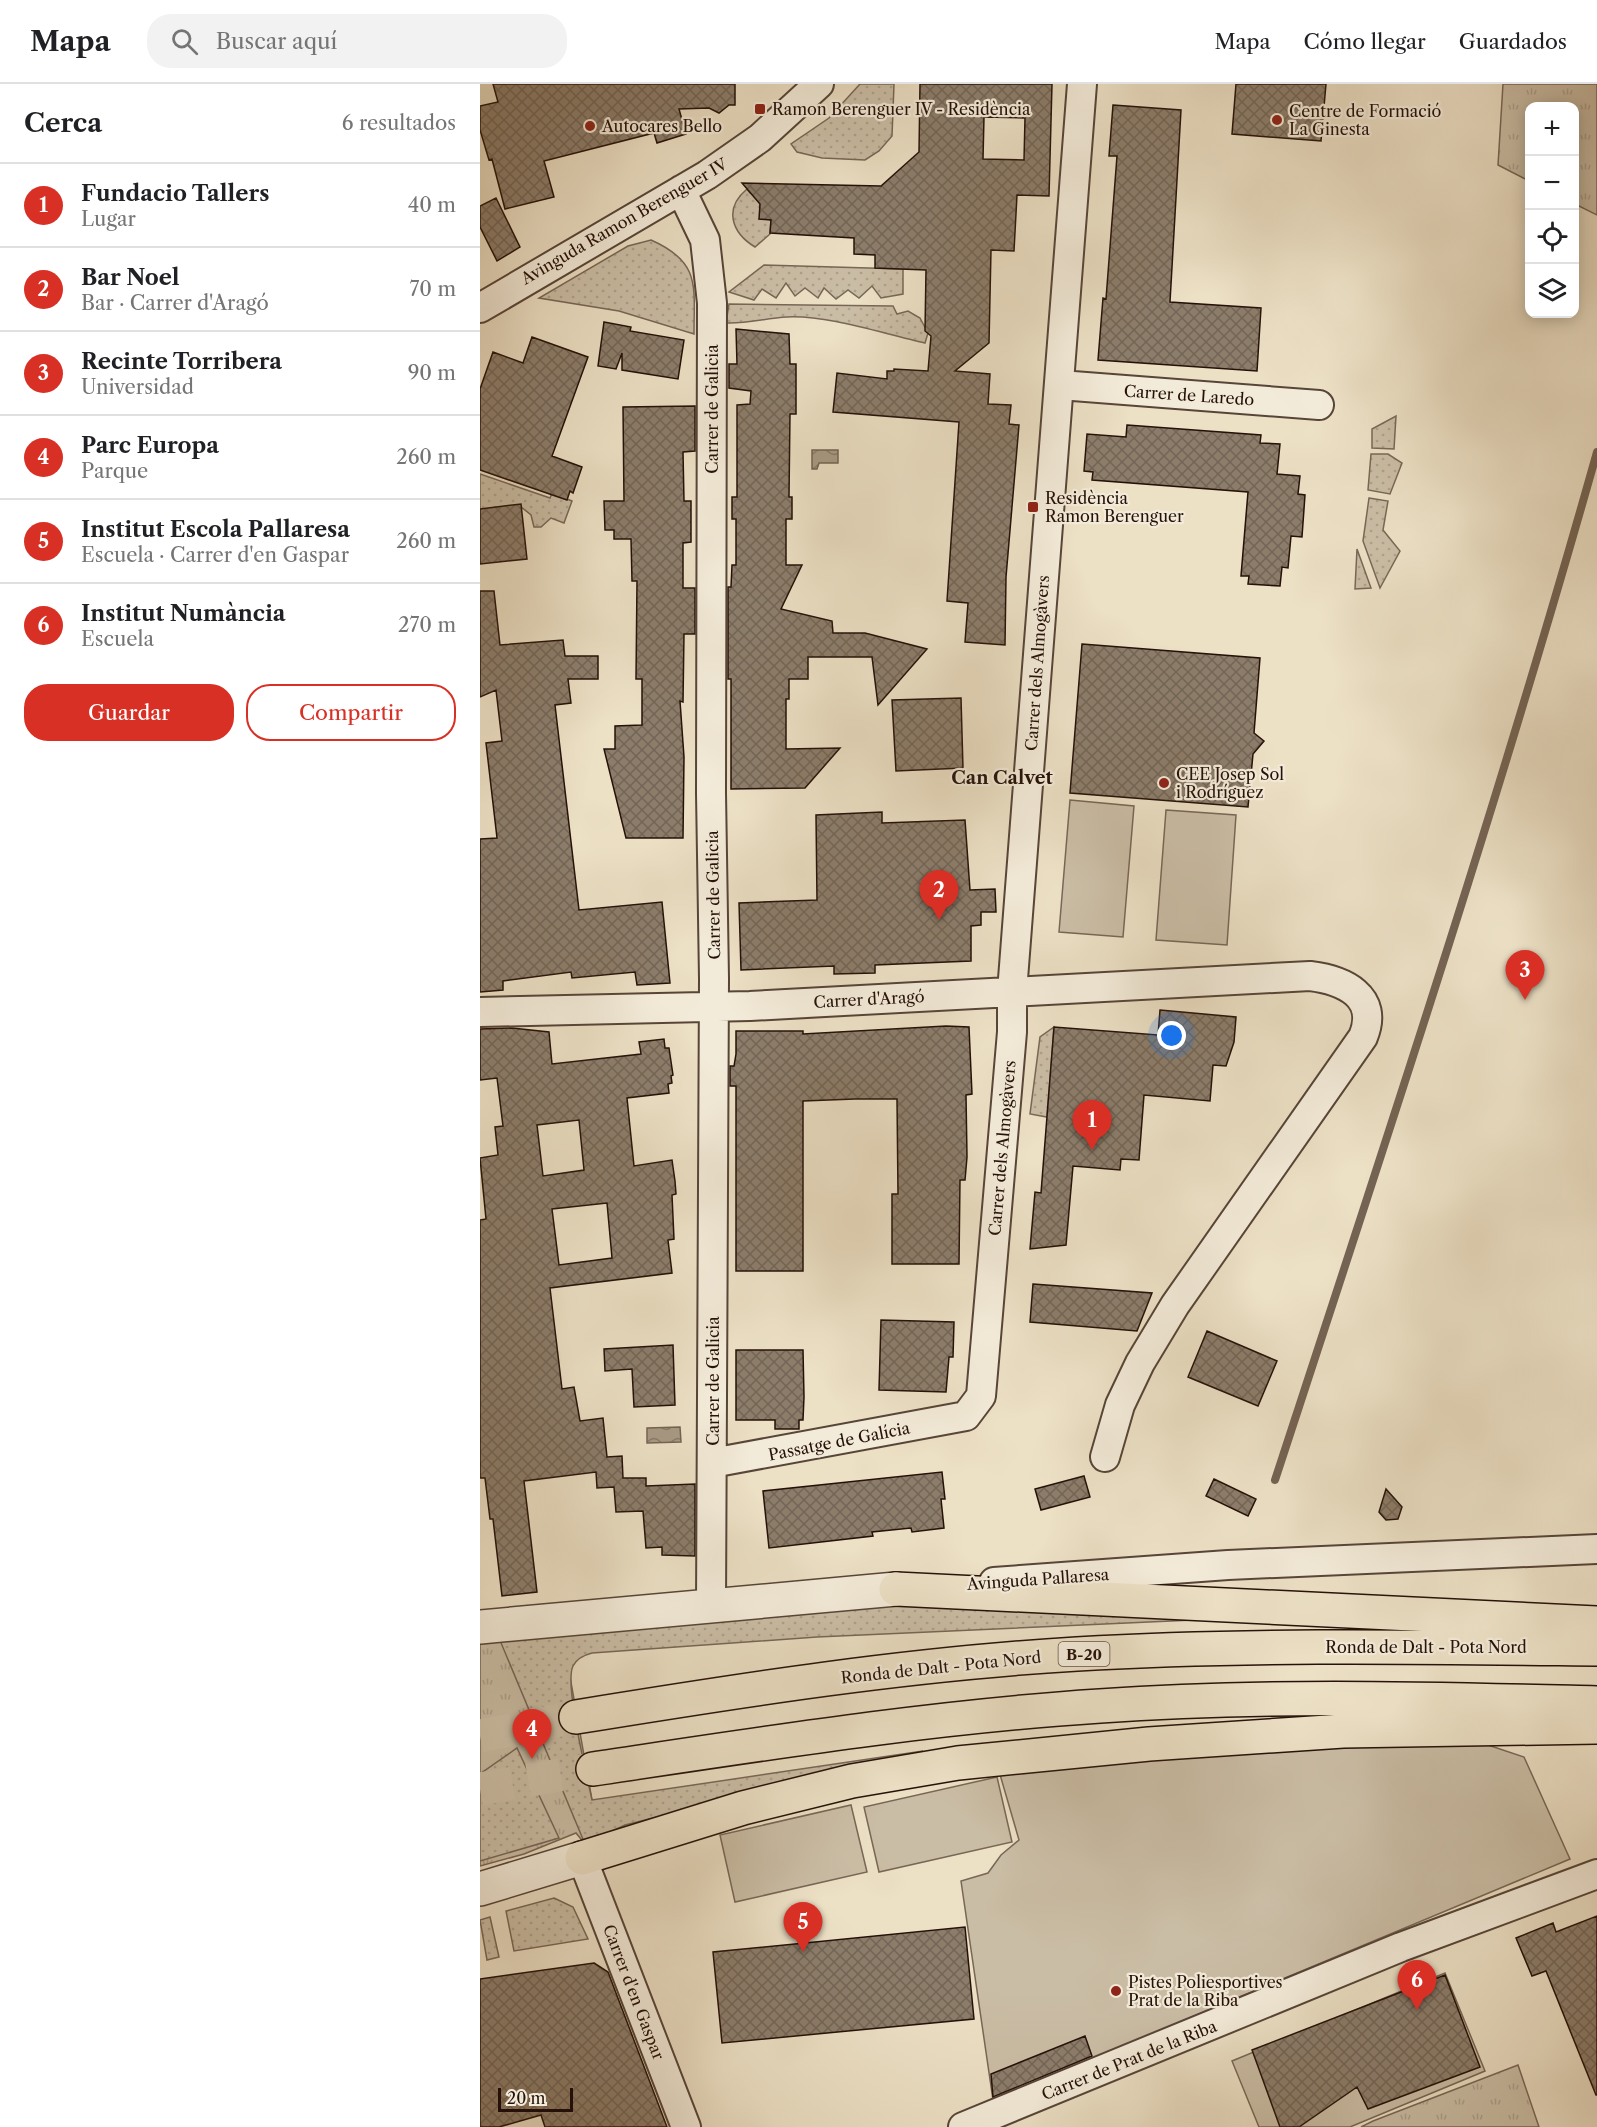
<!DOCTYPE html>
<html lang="es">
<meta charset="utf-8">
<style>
body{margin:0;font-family:"Libre Caslon Text",serif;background:#f2f2f2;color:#202124}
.controls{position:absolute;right:18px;top:18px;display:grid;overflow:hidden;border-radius:12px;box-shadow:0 3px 15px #0003}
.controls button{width:54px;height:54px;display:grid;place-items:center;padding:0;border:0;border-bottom:2px solid #e0e0e0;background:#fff;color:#202124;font:30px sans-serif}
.scale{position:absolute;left:18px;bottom:15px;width:75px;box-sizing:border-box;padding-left:6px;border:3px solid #251109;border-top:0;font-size:16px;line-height:21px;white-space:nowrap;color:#251109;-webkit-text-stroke:4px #f3ebd9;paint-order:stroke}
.you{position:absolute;left:692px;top:952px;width:21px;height:21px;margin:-15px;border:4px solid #fff;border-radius:50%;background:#1a73e8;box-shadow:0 0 0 9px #1a73e833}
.badge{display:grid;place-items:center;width:39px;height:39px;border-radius:50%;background:#d93025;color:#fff;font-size:20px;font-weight:700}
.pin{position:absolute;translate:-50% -50px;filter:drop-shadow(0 2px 3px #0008)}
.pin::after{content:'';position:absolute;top:32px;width:21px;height:18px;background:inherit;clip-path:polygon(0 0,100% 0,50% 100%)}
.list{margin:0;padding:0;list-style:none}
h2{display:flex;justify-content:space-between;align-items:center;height:78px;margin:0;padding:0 24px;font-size:26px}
h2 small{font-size:20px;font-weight:400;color:#757577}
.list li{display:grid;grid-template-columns:39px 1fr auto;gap:18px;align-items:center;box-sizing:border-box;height:84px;padding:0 24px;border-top:2px solid #e0e0e0}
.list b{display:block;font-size:22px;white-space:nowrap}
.list p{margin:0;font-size:20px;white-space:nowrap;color:#757577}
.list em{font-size:20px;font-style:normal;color:#757577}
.actions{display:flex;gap:12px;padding:18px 24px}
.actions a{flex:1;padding:14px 0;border:2px solid #d93025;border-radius:24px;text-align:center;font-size:21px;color:#d93025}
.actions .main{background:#d93025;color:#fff}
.icon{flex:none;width:33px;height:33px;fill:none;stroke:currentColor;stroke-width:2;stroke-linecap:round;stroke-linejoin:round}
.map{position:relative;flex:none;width:1117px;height:2043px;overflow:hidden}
header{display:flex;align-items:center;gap:36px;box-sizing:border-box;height:84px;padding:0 30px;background:#fff;border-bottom:2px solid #e0e0e0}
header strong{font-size:28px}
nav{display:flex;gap:33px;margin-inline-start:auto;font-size:21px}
.search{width:420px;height:54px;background:#f2f2f2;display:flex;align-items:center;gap:15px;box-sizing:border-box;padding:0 21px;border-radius:24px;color:#757577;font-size:22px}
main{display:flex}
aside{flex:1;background:#fff}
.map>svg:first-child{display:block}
.grass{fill:url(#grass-tufts);stroke:#786757;stroke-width:1.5}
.garden{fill:url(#garden-dots);stroke:#786757;stroke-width:1.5}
.pitch{fill:#cabda5;stroke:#786757;stroke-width:1.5}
.water{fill:url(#water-waves);stroke:#746353;stroke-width:1.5}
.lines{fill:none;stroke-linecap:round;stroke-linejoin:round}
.stream{stroke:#746353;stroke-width:8}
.building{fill:url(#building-cross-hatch);stroke:#251109;stroke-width:1.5;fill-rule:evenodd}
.trunk-tunnel{stroke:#cec1a9;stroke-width:33;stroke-dasharray:33 16;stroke-linecap:butt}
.minor-casing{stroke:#574538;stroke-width:32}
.tertiary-casing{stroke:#574538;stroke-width:36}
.trunk-casing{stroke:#251109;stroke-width:36}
.motorway-casing{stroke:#251109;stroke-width:36}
.minor{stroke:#f3ebd9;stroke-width:28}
.tertiary{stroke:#f3ebd9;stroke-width:33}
.trunk{stroke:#ece0c5;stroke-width:33}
.motorway{stroke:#ece0c5;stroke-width:33}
.poi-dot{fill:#8f2418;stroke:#f3ebd9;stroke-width:2}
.labels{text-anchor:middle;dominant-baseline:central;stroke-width:4.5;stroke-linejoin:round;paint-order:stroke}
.shield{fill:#f3ebd9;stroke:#635247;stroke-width:1.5}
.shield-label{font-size:15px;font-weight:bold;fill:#251109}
.poi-label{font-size:16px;fill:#251109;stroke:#f3ebd9;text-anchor:start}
.street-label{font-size:16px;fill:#251109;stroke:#f3ebd9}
.neighbourhood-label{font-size:18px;font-weight:bold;fill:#251109;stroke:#f3ebd9}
</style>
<header>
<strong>Mapa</strong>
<div class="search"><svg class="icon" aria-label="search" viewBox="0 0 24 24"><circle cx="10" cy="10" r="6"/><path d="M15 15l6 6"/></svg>Buscar aquí</div>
<nav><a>Mapa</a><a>Cómo llegar</a><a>Guardados</a></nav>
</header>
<main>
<aside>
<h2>Cerca<small>6 resultados</small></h2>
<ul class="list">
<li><span class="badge">1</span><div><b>Fundacio Tallers</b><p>Lugar</p></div><em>40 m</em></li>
<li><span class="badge">2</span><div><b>Bar Noel</b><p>Bar · Carrer d'Aragó</p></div><em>70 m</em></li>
<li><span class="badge">3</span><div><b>Recinte Torribera</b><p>Universidad</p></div><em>90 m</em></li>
<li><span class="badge">4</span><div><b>Parc Europa</b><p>Parque</p></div><em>260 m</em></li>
<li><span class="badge">5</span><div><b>Institut Escola Pallaresa</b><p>Escuela · Carrer d'en Gaspar</p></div><em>260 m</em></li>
<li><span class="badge">6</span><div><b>Institut Numància</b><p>Escuela</p></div><em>270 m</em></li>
</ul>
<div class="actions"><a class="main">Guardar</a><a>Compartir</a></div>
</aside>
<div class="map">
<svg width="1117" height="2043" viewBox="0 0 1117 2043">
<defs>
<pattern id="grass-tufts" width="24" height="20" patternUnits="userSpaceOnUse" patternTransform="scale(1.5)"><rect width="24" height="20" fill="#cabda5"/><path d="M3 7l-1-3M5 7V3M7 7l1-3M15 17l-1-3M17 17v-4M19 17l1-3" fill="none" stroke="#ada18d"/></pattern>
<pattern id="garden-dots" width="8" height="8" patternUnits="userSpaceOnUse" patternTransform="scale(1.5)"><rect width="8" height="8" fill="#cabda5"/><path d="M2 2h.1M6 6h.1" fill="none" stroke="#ada18d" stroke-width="1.8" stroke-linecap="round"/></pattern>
<pattern id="water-waves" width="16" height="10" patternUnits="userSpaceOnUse" patternTransform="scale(1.5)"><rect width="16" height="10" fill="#a89a85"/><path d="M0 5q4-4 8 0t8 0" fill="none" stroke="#897c6b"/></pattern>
<pattern id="building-cross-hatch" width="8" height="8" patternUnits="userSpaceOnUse" patternTransform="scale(1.5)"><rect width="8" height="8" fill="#8c7d6b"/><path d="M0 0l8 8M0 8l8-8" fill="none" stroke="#726556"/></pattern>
</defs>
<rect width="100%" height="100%" fill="#ece0c5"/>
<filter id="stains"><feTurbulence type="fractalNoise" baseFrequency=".00333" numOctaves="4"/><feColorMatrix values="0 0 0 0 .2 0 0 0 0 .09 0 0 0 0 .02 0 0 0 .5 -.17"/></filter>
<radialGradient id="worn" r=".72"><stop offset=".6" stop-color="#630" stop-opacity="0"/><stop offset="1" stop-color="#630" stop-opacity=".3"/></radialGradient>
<path class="grass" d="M1023,0H1117V131L1095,120L1094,22H1050L1049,97L1018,81Z
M82,1548L112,1716L105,1760L96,1749L44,1770L0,1782V1556Z
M1038,1981L1059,2043H881L893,2037Z"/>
<path class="garden" d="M380,0H414L412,52L399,67L385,76L342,74L317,68L311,60L349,34Z
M267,105L270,109L280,106V132L291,136L290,150L275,163C252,149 243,125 267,105Z
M171,156C221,178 214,202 214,250L139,227L59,214L148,162Z
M284,181L423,185V210L401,214L392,202L379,214L368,206L356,215L344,204L338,214L325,204L315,212L306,199L296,214L282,205L274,216L249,208Z
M249,220L413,222L417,230L428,227L440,234L448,249L445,259C403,250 349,231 307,233C286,234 267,240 246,239Z
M916,332L914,365L892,364V345Z
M891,370H908L922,379L910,410L888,406Z
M0,390L70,414L72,409L92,417L84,439L71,434L61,443H54L51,431L40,422L0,426Z
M889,414L908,417L903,446L920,467L900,504L883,457Z
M877,465L891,504L875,505Z
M574,943L567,1033L550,1030L560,953Z
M415,1519L714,1526L713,1536L337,1553L112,1569C104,1571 97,1574 93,1582C84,1600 107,1691 112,1716L443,1667L145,1741L105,1760L19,1554Z
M37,1664L79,1754L0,1777V1690Z
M74,1814L93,1823L108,1855L34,1867L26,1827Z
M10,1833L19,1873L7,1876L0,1836Z"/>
<path class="pitch" d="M590,716L654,722L643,853L579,848Z
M686,726L756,731L747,861L676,856Z
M999,1658L1044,1673L1090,1775L513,2016L481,1797L508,1789L521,1771L539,1756L519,1687L746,1662Z
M517,1693L532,1758L399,1788L384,1723Z
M371,1721L387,1788L255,1818L240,1751Z
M965,1889L1005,1987L870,2043H779L752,1977Z"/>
<path class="water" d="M332,366H358V379H339L337,385H332Z
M200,1343L201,1358L167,1359V1344Z"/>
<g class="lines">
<path class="stream" d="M795,1396C907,1054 1020,713 1117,368"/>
</g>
<path class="building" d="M13,0H255V21H249L239,29L229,24L199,25L206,50L177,59L174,49L64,77L74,113L25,125L12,75L9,76L0,46V22L18,18Z
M440,0H572L569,112L537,111L534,167L511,166L509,259L475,287L510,290L508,320L531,321L529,340L539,341L526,493L525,561L485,558L488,519L467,517L479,338L353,328L357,289L407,295V287H414V285L448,287L451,252L445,247L446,186L395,184V171L374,170V154L290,149L291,136L279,135L280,120L262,99L401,102L439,68ZM504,33L545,34L544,76L503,75Z
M756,0H846L841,57L752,50Z
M633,21L701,26L690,218L781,224L777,287L618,276L623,214L626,215L637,72H629Z
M16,114L40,163L17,177L0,143V122Z
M124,238L151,243L150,247L204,256L198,295L142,286V269L136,285L118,282Z
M256,245L309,250L310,280H316V330H310L309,413H312V435H306V481H322L301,525L352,537L353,549H385L447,565L398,621L392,573H328V595H309V615H306V665L360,664L325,704L251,705V595H248V503H251L252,481H256V435H252V413H257V321L270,320L271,307L249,304V280H257Z
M52,253L108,273L72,372L102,383L93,409L90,407L87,416L0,386V305L13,268L43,279Z
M215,322V367L203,368L204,417H211V458L203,459V504H215V550H204L203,618L200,617L204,673L203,754H146L124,665H135V642L162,641V595H156L157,497H152L151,455H134V446H125L124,417H144L143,323Z
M647,341L781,351L780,359L800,360L797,390L820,392L818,410L825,411L822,453L811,452L808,484L802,483L800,502L768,500L769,492H761L768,408L612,396L613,388L604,387L607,350L646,353Z
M41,420L47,475L0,480V425Z
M0,507H14L20,561L83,556L85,572H118V595H88L91,619L75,621L99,826L182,818L190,899L157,901L155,888L92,894L91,888L23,897V906L0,908V755L17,754L6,659L22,657L16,606L0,613Z
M602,560L780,574L774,649L784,657L773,670L768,723L590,709Z
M481,614L483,684L416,687L412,616Z
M402,728V739L485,736L490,806L515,805L516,828H501V841L491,842V877L395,881V889L354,890V882L261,886L259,819L337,816L336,731Z
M680,926L756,933L754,958L746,982L733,981L730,1017L664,1011L659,1076L641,1075L640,1086L593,1082L586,1161L550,1165L555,1108L561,1109L574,943L678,951Z
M466,942L489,943L492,1010L486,1011L487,1073L485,1096H480L479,1180H412V1110H418L417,1015H375L323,1017V1187H256V1002H250V982H254L256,970V947H323V950Z
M32,944L69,948L72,980L161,970L159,958L184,955L185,964H189L193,991L191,992L192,999L188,1000L189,1009L147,1014L154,1082L192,1076L195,1097L196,1110L192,1111L194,1155L188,1156L192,1189L70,1204L82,1305L94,1303L100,1337L123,1334L127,1373L142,1372L143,1394H166V1402L215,1400V1472L182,1471V1463L166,1464L163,1427L136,1428L134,1403L117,1404L116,1388L44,1397L57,1508L22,1512L13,1435H10L5,1394H0V1136L6,1135L0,1074L18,1071L15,1043L23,1042L17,994L0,996V945ZM99,1036L104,1086L63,1092L57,1041ZM127,1119L132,1174L79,1181L72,1125Z
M553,1200L672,1209L657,1247L550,1238Z
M401,1236L474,1238L473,1273H469L466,1308L399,1306Z
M727,1247L797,1277L778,1322L708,1293Z
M193,1261L195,1321L154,1323L152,1285L125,1287L124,1265Z
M256,1266H323L324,1313L323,1336H319V1345H295V1336H256Z
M462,1388L465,1415H461L464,1444L432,1448L431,1444L392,1448L393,1452L289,1464L283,1407Z
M604,1392L610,1413L561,1426L555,1405Z
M734,1395L776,1415L768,1432L726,1412Z
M906,1405L922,1423L918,1435L906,1436L899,1428Z
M1117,1832V2011H1116L1066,1887L1052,1892L1036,1854L1073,1839L1076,1848Z
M485,1843L494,1935L242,1959L233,1868Z
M114,1879L128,1888L187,2043H65L61,2031L19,2043H0V1895Z
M965,1891L1000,1983L888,2025L877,2003L819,2043H800L772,1966Z
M605,1952L612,1972L513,2013L511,1990Z"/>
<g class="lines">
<path class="trunk-tunnel" d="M0,1652L96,1633
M0,1705L113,1685"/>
<defs>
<path id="minor" d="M201,106L225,156L232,219L231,709L234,895L231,1522
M0,224L227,91L280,54L339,0
M580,301L839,321
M0,928L270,922L830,892C863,896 900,912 883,953L695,1221L660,1279L640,1321L625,1373
M232,1379L486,1332L501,1312L532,948V908L602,0
M514,1498L748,1481L1117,1465
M102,1774L206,2043
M483,2043L921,1863L1117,1790"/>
<path id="tertiary" d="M0,1543L416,1505
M0,1805L102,1774"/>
<path id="trunk" d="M96,1633C262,1606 428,1580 597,1570C770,1560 943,1563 1117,1565
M113,1685C281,1660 450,1633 620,1622C785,1610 952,1615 1117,1619"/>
<path id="motorway" d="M416,1505L1117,1539
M102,1774L263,1724L372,1697L478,1679L669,1660L863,1647L1117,1643"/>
</defs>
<use href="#minor" class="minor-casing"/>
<use href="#tertiary" class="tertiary-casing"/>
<use href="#trunk" class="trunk-casing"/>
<use href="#motorway" class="motorway-casing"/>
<use href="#minor" class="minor"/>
<use href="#tertiary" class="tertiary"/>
<use href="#trunk" class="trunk"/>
<use href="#motorway" class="motorway"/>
</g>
<g class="poi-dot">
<rect x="274" y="19" width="12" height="12" rx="3"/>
<circle cx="797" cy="36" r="6"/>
<circle cx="110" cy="42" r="6"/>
<rect x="547" y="417" width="12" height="12" rx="3"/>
<circle cx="684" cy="699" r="6"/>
<circle cx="636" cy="1907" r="6"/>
</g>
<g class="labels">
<rect class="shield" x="578.5" y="1558" width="51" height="24" rx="4.5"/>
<g class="shield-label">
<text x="604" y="1570">B-20</text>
</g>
<g class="poi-label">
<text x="292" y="25">Ramon Berenguer IV - Residència</text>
<text x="809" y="27">Centre de Formació<tspan x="809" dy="18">La Ginesta</tspan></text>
<text x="122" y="42">Autocares Bello</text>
<text x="565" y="414">Residència<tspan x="565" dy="18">Ramon Berenguer</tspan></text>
<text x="696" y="690">CEE Josep Sol<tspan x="696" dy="18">i Rodríguez</tspan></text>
<text x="648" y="1898">Pistes Poliesportives<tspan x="648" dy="18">Prat de la Riba</tspan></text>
</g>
<g class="street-label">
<text transform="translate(144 137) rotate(-30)">Avinguda Ramon Berenguer IV</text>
<text transform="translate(709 311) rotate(4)">Carrer de Laredo</text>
<text transform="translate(232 325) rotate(-90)">Carrer de Galicia</text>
<text transform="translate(557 579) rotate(-86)">Carrer dels Almogàvers</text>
<text transform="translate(233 811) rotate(-91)">Carrer de Galicia</text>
<text transform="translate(389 915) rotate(-3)">Carrer d'Aragó</text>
<text transform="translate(522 1064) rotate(-85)">Carrer dels Almogàvers</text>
<text transform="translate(233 1297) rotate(-90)">Carrer de Galicia</text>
<text transform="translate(359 1357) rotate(-11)">Passatge de Galícia</text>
<text transform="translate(558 1495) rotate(-4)">Avinguda Pallaresa</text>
<text x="946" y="1563">Ronda de Dalt - Pota Nord</text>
<text transform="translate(461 1583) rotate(-6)">Ronda de Dalt - Pota Nord</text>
<text transform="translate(154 1908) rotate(69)">Carrer d'en Gaspar</text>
<text transform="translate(649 1976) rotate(-22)">Carrer de Prat de la Riba</text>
</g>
<g class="neighbourhood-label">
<text x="522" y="694">Can Calvet</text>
</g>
</g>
<rect width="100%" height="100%" filter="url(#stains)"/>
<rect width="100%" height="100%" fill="url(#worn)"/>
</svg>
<div class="controls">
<button>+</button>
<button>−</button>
<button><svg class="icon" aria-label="locate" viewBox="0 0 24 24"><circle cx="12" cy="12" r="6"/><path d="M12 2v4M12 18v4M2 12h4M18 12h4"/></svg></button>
<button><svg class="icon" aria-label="layers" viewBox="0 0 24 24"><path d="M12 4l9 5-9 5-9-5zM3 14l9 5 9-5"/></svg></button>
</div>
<div class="scale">20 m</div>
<div class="you"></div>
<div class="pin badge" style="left:612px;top:1066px">1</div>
<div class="pin badge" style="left:459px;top:836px">2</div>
<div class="pin badge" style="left:1045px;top:916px">3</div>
<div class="pin badge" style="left:52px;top:1675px">4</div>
<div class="pin badge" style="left:323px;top:1868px">5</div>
<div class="pin badge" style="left:937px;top:1926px">6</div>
</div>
</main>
